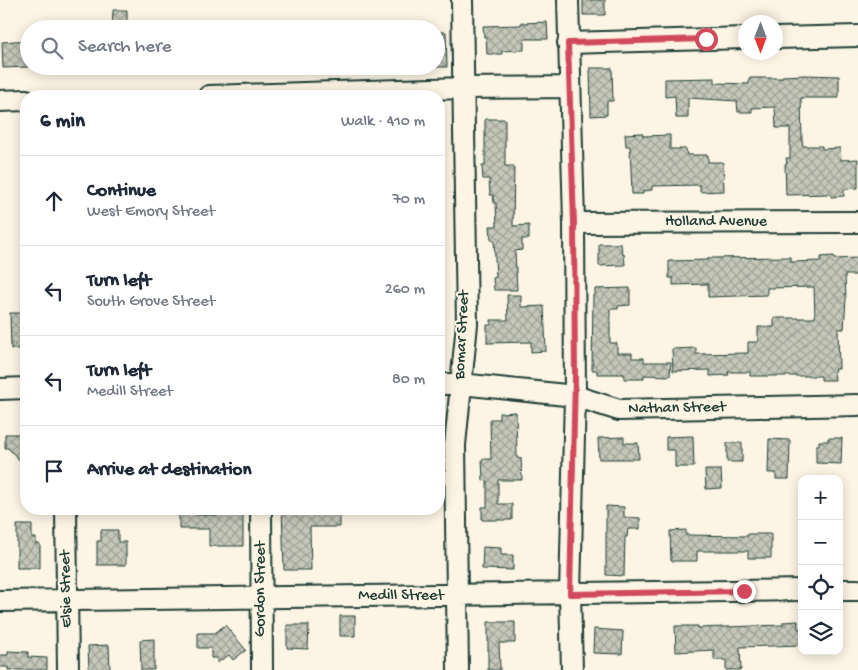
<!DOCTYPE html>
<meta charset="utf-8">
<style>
body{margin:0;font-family:"Gochi Hand",sans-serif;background:#f6f6f7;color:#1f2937}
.controls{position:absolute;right:15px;bottom:15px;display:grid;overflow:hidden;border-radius:10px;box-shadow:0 2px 12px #0003}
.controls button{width:45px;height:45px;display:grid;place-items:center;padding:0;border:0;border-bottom:1px solid #e0e1e3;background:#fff;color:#1f2937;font:25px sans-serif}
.compass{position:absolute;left:738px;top:15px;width:45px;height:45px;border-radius:50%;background:#fff;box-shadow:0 2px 12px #0003;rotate:180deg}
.stop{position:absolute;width:15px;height:15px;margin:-11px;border:4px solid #d1495b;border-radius:50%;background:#fff}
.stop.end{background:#d1495b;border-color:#fff;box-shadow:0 1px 5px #0008}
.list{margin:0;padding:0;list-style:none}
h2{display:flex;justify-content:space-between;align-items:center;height:65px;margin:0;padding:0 20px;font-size:21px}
h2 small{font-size:16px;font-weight:400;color:#747a83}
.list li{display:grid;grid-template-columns:32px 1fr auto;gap:15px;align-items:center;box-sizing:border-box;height:90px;padding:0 20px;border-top:1px solid #e0e1e3}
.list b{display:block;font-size:19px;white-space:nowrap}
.list p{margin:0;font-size:16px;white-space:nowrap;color:#747a83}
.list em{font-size:16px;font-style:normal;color:#747a83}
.icon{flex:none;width:28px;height:28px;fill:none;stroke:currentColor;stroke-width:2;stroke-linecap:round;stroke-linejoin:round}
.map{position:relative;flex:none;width:858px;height:670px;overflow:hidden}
.search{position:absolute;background:#fff;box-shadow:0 2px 12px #0003;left:20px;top:20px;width:425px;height:55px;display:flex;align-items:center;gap:12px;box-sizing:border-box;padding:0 18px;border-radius:28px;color:#747a83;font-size:19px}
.panel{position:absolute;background:#fff;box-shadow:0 2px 12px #0003;left:20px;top:90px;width:425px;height:425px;border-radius:20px}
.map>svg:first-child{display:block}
.building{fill:url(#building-cross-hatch);stroke:#1f3d34}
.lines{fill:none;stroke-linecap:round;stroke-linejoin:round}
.minor-casing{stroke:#1f3d34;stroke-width:24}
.minor{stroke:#fcf5e5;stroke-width:20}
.route{stroke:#d1495b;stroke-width:6}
.labels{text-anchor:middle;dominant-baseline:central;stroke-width:4;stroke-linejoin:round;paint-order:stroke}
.street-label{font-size:16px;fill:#1f3d34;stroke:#fcf5e5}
</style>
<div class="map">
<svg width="858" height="670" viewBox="0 0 858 670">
<defs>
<pattern id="building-cross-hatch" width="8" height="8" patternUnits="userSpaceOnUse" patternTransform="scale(1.25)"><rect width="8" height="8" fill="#c5c7b9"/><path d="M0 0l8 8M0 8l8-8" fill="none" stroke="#9fa397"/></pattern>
</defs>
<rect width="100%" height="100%" fill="#fcf5e5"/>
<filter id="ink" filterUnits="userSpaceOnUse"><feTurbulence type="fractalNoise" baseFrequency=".02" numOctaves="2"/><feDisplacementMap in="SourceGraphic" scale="10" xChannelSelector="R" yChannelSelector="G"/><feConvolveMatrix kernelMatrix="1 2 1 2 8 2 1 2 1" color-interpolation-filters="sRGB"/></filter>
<g filter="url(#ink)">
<path class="building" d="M583,0H605V15H583Z
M113,10H127V29H112Z
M547,22L548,39H524V50L502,51V54H487L486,37H484L483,26L521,25V23Z
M436,32H446L447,67H436Z
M28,40L29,67L3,68L2,42Z
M590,68H612L613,101H607V115L591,116Z
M805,75L839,76V98H801L802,141L803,146H822V149L840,148L841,160L858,159V188L844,189V196L831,197V194L786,195L785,164H787L786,158H790V128H776L775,107L752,108V112H738L737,101L688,98V118H676L675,96L665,97V79L715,78V83L749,84V78H782V76Z
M485,119H505V166H514L513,226L529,225V239H522V250L515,251L517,290H494L493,278L496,277L494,240H491L490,226H497L496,203H494L493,195H490L489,179H483L482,166H485Z
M642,133L643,136L670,135V149H686L687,155H708V162H723L724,191L700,192V185L652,186V190L643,191V194H632L630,146H626L625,134Z
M599,244H621L622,254H624L625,265L599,266Z
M834,256V259L858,258V275H845L846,299L844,329H838L839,369H834L835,380H821V376H750V372H728L729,375L710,376V370L673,371L672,349L696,348V354L748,353V342H758V327H774V318H815L814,287L767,288V295L708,297V284L673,285V278H669V261L708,260V258L791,257V262L821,261V257Z
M630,288V305L618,306V309H610V343H617V353H632V358H644V362H671L670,376L644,375V379H624V374H597V370H592L593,295H595V289Z
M507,295H521V307L544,306L546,351L531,352V342L487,343V325H491V320H508Z
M10,313H26V349H11Z
M516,412L517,458H521L522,480H498V504H512V520H482V507H487V480L483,481L482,459H491L490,419H499V413Z
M5,434H26V467L8,448H5Z
M693,436L694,467H675V450H666V437Z
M624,437V443H638L639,459H599L598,438Z
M828,438H842L841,464L816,463V445H819V441H828Z
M769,439L790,440L789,479H776V473H768Z
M727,443H742V462H727Z
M705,470H721L722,488L706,489Z
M606,506L624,507V517L640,518V529H628L627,537H625L624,576L606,575Z
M179,509H196V515H230V509H243V546H209V529H179Z
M282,509H340V527H310L311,570H284Z
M17,525H32V538H36V544H40V568H17Z
M101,530H118V542H126V565H97V541H101Z
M686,530V535L748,536V534H771V558H748V551H697V561H671L670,531Z
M483,547L501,548V555H513V570L482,569Z
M340,616H355V636H340Z
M798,621V629H802V645L740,647L741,670H726V660H714V650L676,652L675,626H698V628L783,625V622Z
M488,622H515V643H499L500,670H488Z
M225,625L246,650L233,660L229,655L217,663V658H211V648H198V633H215Z
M287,625H309L308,649L287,648Z
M594,629L623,631L622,654L593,653Z
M154,639V670H141L140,640Z
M109,645L110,670H89L88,646Z
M8,651L28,652V657L47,658V670H8V667H0V655H8Z"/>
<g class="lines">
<defs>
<path id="minor" d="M568,0L574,223L575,396L570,593L572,670
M776,38L858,36
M568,43L746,38
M209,96L463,88L569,87
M0,101L26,100
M574,223L858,222
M439,384H461L575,396L619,410L858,405
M0,389L26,388
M66,509L68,670
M261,509L262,670
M839,590H858
M0,601L802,590
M458,670L455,445L467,324L462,0"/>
</defs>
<use href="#minor" class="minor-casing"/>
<use href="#minor" class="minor"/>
</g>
</g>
<g class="lines" filter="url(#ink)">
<path class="route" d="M706,39L568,43L574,223L575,377L570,594L744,591"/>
</g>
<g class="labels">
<g class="street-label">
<text x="716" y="222">Holland Avenue</text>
<text transform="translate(463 335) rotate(-87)">Bomar Street</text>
<text transform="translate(677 409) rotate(-1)">Nathan Street</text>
<text transform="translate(67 589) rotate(-91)">Elsie Street</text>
<text transform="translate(261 589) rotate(-90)">Gordon Street</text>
<text x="401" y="596">Medill Street</text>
</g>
</g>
</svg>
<div class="controls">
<button>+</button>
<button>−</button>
<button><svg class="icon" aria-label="locate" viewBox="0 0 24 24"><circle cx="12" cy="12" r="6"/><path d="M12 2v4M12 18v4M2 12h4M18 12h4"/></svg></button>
<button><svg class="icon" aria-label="layers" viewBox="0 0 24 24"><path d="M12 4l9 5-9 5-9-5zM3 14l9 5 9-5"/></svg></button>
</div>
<svg class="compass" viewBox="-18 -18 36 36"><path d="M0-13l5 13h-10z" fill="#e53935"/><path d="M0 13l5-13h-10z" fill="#747a83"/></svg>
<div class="stop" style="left:706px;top:39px"></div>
<div class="stop end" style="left:744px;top:591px"></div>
<div class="search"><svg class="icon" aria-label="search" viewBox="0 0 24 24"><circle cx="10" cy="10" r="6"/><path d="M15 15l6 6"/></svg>Search here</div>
<section class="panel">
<h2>6 min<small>Walk · 410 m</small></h2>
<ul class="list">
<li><svg class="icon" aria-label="ahead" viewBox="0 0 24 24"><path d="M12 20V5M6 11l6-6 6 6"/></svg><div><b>Continue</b><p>West Emory Street</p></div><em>70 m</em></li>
<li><svg class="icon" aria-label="left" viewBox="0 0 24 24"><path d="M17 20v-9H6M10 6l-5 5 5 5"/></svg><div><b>Turn left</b><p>South Grove Street</p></div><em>260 m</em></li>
<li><svg class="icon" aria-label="left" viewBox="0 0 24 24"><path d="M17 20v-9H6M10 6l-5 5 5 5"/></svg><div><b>Turn left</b><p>Medill Street</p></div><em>80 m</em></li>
<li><svg class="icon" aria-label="arrive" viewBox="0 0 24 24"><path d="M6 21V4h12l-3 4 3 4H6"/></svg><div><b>Arrive at destination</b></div></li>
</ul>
</section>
</div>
